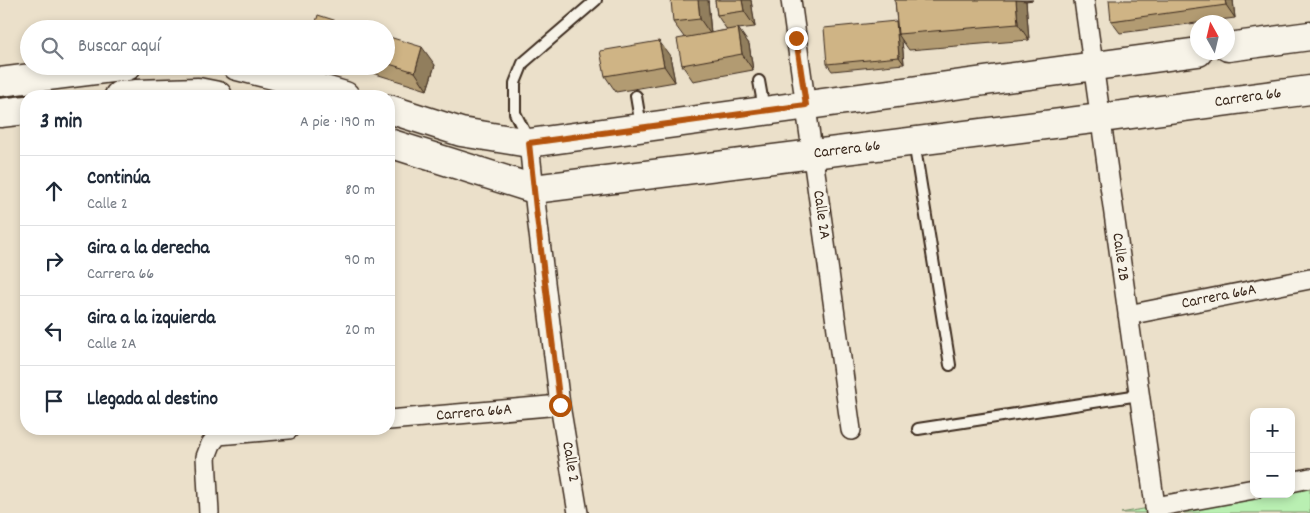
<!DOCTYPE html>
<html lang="es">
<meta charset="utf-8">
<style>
body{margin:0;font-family:Dekko,sans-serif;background:#f6f6f7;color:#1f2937}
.controls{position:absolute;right:15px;bottom:15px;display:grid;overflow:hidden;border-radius:10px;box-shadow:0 2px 8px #0003}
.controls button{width:45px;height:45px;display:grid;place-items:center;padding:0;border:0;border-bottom:1px solid #e0e1e3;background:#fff;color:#1f2937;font:25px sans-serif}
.compass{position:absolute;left:1190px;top:15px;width:45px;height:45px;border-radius:50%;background:#fff;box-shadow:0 2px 8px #0003;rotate:352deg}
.stop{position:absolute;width:15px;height:15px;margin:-11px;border:4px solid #b45309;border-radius:50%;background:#fff}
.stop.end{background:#b45309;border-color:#fff;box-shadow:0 1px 5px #0008}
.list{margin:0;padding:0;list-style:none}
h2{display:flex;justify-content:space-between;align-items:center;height:65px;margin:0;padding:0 20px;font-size:21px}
h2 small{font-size:16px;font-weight:400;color:#747a83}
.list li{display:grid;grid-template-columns:32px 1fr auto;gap:15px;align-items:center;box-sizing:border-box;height:70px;padding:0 20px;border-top:1px solid #e0e1e3}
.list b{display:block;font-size:19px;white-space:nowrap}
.list p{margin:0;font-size:16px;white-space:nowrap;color:#747a83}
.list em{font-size:16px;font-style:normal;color:#747a83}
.icon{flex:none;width:28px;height:28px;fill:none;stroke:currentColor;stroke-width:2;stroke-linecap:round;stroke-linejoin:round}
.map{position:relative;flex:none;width:1310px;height:513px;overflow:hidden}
.search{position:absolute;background:#fff;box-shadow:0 2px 8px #0003;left:20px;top:20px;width:375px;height:55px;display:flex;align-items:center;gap:12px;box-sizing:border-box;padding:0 18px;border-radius:28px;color:#747a83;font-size:19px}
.panel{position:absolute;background:#fff;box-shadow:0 2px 8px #0003;left:20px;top:90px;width:375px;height:345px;border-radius:20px}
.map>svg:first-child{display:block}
.green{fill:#b9efb2;stroke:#7a8c68}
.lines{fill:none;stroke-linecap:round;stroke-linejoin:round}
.service-casing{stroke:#3b2a1e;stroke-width:14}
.minor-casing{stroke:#3b2a1e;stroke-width:22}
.secondary-casing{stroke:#3b2a1e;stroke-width:31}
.service{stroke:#f7f3e8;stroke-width:10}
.minor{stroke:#f7f3e8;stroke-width:19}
.secondary{stroke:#f7f3e8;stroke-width:28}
.wall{fill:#b29b72;stroke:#3b2a1e}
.shaded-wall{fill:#917e5d;stroke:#3b2a1e}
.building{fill:#cfb485;stroke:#3b2a1e}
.route{stroke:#b45309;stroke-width:6}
.labels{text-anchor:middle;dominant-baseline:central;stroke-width:4.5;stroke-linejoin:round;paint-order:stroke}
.street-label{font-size:16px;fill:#3b2a1e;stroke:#f7f3e8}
</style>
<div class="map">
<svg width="1310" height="513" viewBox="0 0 1310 513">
<rect width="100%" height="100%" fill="#ebe0ca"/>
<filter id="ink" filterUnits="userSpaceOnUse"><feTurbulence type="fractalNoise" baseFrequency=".02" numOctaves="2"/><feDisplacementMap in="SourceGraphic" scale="10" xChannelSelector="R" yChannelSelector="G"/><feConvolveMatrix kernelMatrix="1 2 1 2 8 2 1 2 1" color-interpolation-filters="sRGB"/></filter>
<g filter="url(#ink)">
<path class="green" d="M1310,478V513H1121L1254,489V494H1291V482Z"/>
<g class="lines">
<defs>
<path id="service" d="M759,81L764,109
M636,96L641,126
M528,139L515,113V83L523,63L596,0
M914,142L950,365
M918,429L1139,395"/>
<path id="minor" d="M791,0L851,430
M1084,0L1156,513
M529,143L536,209L560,405L578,513
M1128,315L1310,279
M389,420L560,405
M1291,482L1310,478
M1155,507L1254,489
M209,513L206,457L211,444L218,435L289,429"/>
<path id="secondary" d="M1228,47L1310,36
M237,66L277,76L345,96
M0,82L127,66
M119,96L137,94L198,92L218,96
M389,109L461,132L529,143L1198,52
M0,113L26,110
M389,143L534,189L1101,118L1310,90"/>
</defs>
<use href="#service" class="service-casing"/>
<use href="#minor" class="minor-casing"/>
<use href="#secondary" class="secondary-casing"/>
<use href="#service" class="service"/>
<use href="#minor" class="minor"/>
<use href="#secondary" class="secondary"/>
</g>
<path class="wall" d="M708,0L711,33L727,30L717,15L715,0H751L755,27L738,29L749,44L753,70L693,81L682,65L684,37L673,22Z
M895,0H1033L1026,1L1029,40L909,50L902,40L904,64L832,71L827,64L896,21L897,23Z
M1233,0L1235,18L1120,33L1111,21Z
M386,36L435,65L427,90L350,66H386Z
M670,56L675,82L616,92L605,76Z"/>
<path class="shaded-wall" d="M698,0H708L711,35L700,19Z
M742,0H751L755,27L744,11Z
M1016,0L1026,1L1029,40L1018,24Z
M1225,0H1233L1235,18L1226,5Z
M896,21L901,28L898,34L902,40L904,64L899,57Z
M738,28L749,44L753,70L742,54Z
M659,41L670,56L675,82L664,66Z
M422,47L435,65L427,90L415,72Z"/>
<path class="building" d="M671,0H698L700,19L673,22Z
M715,0H742L744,11L717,15Z
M895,0H1016L1018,24L898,34Z
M1109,0H1225L1226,5L1111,21Z
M318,15L362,29H314Z
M896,21L899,57L827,64L824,28Z
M738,28L742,54L682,65L677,39Z
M386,36L422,47L415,72L386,63Z
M659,41L664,66L605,76L600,51Z"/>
</g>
<g class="lines" filter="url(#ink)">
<path class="route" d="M560,405L536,209L529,143L806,105L796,38"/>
</g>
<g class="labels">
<g class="street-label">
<text transform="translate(1248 98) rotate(-8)">Carrera 66</text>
<text transform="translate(847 150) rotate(-7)">Carrera 66</text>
<text transform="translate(821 215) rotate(82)">Calle 2A</text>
<text transform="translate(1120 257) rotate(82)">Calle 2B</text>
<text transform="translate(1219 297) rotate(-11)">Carrera 66A</text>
<text transform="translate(474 413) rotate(-5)">Carrera 66A</text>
<text transform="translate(570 462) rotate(80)">Calle 2</text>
</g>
</g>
</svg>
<div class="controls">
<button>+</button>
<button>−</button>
</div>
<svg class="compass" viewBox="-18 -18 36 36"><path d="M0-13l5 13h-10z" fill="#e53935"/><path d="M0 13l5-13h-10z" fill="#747a83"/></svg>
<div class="stop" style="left:560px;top:405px"></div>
<div class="stop end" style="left:796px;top:38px"></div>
<div class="search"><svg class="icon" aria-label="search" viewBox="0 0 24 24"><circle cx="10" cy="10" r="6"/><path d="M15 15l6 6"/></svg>Buscar aquí</div>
<section class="panel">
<h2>3 min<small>A pie · 190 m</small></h2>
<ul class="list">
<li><svg class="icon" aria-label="ahead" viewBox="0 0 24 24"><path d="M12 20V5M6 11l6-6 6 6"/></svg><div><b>Continúa</b><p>Calle 2</p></div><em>80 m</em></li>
<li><svg class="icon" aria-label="right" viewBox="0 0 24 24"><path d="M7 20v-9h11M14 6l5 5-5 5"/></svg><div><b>Gira a la derecha</b><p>Carrera 66</p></div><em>90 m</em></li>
<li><svg class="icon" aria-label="left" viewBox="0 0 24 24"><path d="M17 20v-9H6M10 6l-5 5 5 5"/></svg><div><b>Gira a la izquierda</b><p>Calle 2A</p></div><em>20 m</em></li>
<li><svg class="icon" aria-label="arrive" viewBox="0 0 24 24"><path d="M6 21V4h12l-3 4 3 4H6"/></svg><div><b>Llegada al destino</b></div></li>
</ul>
</section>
</div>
